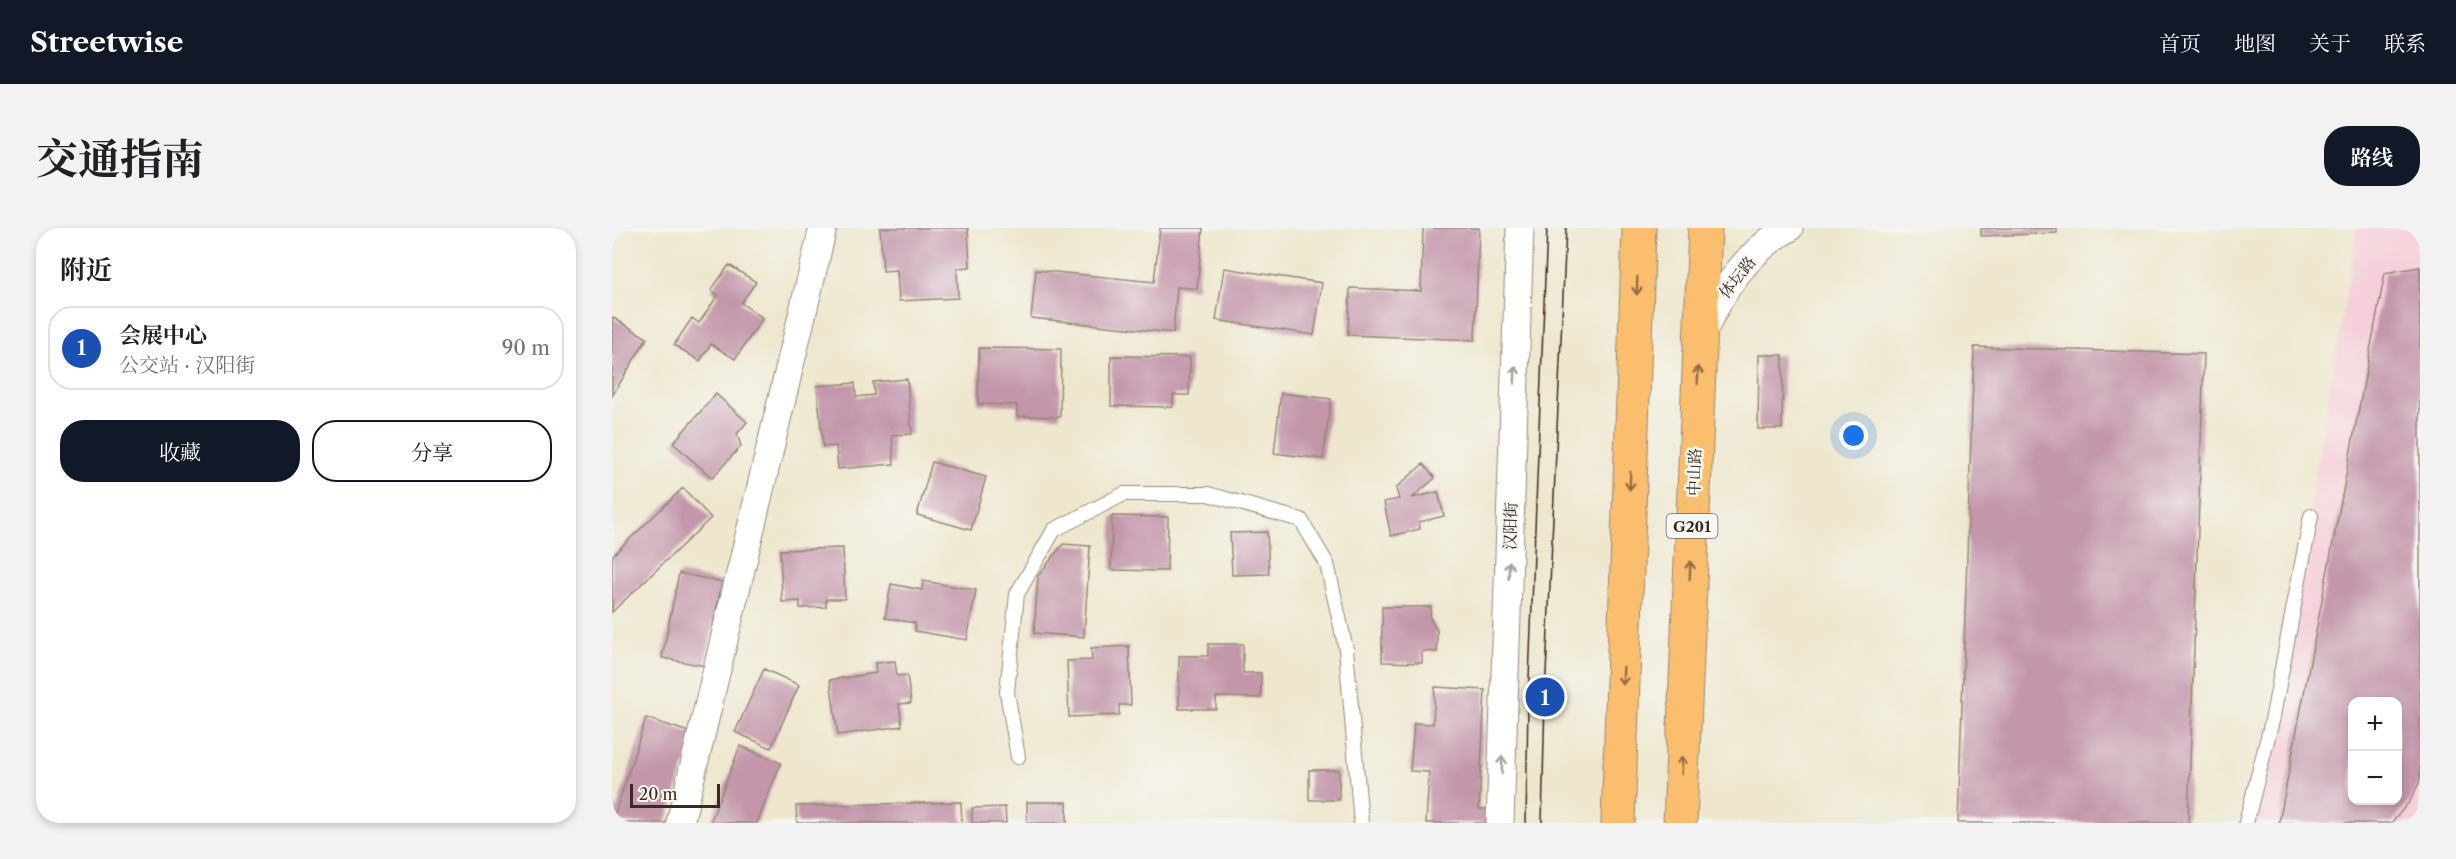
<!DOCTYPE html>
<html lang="zh">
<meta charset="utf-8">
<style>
body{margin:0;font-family:"Libre Caslon Text","Noto Serif SC",serif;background:#f2f2f2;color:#202124}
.controls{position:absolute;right:18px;bottom:18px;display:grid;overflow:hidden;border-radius:12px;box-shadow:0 3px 9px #0003}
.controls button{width:54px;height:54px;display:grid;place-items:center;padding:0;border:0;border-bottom:2px solid #e0e0e0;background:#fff;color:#202124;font:30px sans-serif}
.scale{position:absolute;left:18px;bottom:15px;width:90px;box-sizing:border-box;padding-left:6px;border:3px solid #3b2a1e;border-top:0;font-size:16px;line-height:21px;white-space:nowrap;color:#3b2a1e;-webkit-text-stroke:4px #f6f6f2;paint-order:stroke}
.you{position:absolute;left:1242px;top:208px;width:21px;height:21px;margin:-15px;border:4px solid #fff;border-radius:50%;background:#1a73e8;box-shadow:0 0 0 9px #1a73e833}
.badge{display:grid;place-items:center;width:39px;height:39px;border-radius:50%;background:#111827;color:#fff;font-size:20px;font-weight:700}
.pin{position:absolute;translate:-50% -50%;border:3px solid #fff;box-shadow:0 2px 6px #0006}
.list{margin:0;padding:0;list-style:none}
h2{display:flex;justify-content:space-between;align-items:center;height:78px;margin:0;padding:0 24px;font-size:26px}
h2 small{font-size:20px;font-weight:400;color:#757577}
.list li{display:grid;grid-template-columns:39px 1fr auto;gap:18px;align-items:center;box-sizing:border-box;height:84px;margin:0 12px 12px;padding:0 12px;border:2px solid #e0e0e0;border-radius:24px}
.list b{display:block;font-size:22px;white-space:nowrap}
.list p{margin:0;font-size:20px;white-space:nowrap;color:#757577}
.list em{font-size:20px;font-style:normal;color:#757577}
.actions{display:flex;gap:12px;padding:18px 24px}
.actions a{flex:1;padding:14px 0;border:2px solid #111827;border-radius:24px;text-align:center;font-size:21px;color:#111827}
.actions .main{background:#111827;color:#fff}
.map{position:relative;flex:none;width:1808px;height:595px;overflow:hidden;border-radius:24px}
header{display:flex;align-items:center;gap:36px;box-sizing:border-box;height:84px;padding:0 30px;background:#111827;color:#fff}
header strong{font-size:28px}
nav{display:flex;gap:33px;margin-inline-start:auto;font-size:21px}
.intro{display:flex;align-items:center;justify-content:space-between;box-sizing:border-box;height:144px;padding:0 36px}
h1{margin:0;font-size:42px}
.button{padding:15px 27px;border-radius:24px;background:#111827;color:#fff;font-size:21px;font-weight:700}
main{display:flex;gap:36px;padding:0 36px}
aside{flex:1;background:#fff;border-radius:24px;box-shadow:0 3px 9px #0003}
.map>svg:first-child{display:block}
.built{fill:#f5cfd9;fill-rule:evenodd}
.building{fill:#c396aa;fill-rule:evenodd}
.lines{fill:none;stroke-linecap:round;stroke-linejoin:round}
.service-casing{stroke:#948876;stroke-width:16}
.minor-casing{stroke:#948876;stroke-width:29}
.trunk-casing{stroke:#948876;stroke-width:35}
.service{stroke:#fff;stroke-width:14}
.minor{stroke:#fff;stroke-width:27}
.trunk{stroke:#fbbe6e;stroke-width:33}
.tram{stroke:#3b2a1e;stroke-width:1.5}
.oneway{stroke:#916d42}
.oneway2{stroke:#a79f9a}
.labels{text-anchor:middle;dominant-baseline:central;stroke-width:5;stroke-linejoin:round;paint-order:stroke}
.shield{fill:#f6f6f2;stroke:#73675e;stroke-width:1.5}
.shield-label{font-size:15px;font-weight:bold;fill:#3b2a1e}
.street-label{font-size:16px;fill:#3b2a1e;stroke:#f6f6f2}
</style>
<header>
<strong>Streetwise</strong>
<nav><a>首页</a><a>地图</a><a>关于</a><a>联系</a></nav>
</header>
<div class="intro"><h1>交通指南</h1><a class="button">路线</a></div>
<main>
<aside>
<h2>附近<small></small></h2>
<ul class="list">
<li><span class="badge" style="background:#1a4fb4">1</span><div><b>会展中心</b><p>公交站 · 汉阳街</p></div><em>90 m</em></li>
</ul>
<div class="actions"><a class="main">收藏</a><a>分享</a></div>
</aside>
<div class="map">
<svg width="1808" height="595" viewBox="0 0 1808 595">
<rect width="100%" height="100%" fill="#f6f6f2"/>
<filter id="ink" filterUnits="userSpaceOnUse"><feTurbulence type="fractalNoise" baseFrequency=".0167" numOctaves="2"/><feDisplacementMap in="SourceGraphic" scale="12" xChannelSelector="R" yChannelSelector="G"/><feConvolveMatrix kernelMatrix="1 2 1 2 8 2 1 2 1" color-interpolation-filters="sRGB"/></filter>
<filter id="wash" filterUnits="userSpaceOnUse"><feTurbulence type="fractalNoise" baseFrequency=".008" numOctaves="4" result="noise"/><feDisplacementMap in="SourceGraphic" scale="24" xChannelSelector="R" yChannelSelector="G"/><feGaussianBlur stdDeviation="1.35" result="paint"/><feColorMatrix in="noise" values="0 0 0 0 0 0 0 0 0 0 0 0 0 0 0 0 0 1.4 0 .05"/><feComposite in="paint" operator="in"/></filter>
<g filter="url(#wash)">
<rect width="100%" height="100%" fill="#eee7ce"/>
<path class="built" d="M1745,0H1808V595H1645ZM1740,473H1786V572H1740Z"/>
<g id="blocks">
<path class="building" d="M268,0H356L358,39L345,40L346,70L287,73L285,42L271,43Z
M548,0H591L585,61L565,59L561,105L419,90L424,42L542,54Z
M811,0H867L863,112L736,107L738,60L809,63Z
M1369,0H1445V5L1369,8Z
M117,37L144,54L129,75L151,90L123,131L99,116L88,133L62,117L80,90L87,95L106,67L99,62Z
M1808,39V553L1798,573L1779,595H1667L1773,45ZM1740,473H1786V572H1740Z
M612,40L710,55L702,107L604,92Z
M0,89L35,110L0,168Z
M1362,119L1592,126L1576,595H1346Z
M367,120L449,121L448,189L405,188V177L366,176Z
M1147,127H1171L1170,201H1146Z
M499,128L578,129L577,167H561V179L499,178Z
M295,151L300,206L280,207L282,236L226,241L224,218L211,219L205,158L243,155L244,169L262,167L261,154Z
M669,165L719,171L711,231L662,225Z
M104,166L135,194L125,206L129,218L100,250L61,215Z
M320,234L374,249L359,302L305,287Z
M811,236L823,250L800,270L826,264L832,288L807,294L808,301L779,308L772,274L787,271L784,260Z
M71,260L99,290L0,384V328Z
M500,288L556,289L555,343L499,342Z
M655,304L657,346L620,347L618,305Z
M451,316L478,318L472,409L422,405L426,348Z
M231,320L233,371H214V379L188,380V373L170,374L168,322Z
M67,345L110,354L93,438L50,430Z
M311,353L364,362L355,412L303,403V395L273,390L279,356L310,362Z
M770,379H819L818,390L825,402V424L810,423V435L770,434Z
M596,416H631V445H649V470L604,469V481H567V428H596Z
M517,418L519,477H507V487L457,489L455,433L480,432L479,420Z
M283,433L285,448L295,447L299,475L287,476L290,498L226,507L218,452L264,445L263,435Z
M152,441L187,457L159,520L123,504Z
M823,459L873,462L867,581H881L880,595H814L817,544L798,543L802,495L821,496Z
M34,490L83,506L54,595H0Z
M128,518L169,535L145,595H98Z
M697,542H727V572H697Z
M349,574L350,595H185L184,578Z
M415,574H455V595H415Z
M393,579L394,595H360V580Z"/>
</g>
</g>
<g filter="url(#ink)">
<use href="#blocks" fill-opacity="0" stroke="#948876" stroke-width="1.5"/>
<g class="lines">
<defs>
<path id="service" d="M406,529L395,464L405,366L442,302L512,266H596L689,292L715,336L734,421L749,595
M1634,595L1660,493L1699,288"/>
<path id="minor" d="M1092,102C1111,60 1136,23 1177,0
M68,595L211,0
M888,595L908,0"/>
<path id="trunk" d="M1006,595L1027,0
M1068,595L1093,0"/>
</defs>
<use href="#service" class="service-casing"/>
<use href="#minor" class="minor-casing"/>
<use href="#trunk" class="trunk-casing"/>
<use href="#service" class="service"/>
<use href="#minor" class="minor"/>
<use href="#trunk" class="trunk"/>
<path class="tram" d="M914,595L916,476L935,0
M930,595L933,469L954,0"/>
</g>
<defs><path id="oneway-shaft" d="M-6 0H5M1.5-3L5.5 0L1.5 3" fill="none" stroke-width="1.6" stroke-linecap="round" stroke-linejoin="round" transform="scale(1.5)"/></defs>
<g class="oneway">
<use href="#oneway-shaft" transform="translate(1025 58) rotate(92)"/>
<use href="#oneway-shaft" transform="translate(1086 147) rotate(-88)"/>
<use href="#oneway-shaft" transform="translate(1018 253) rotate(92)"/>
<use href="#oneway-shaft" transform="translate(1078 342) rotate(-88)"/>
<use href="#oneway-shaft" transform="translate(1011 448) rotate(92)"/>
<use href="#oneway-shaft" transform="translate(1070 537) rotate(-88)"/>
</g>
<g class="oneway2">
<use href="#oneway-shaft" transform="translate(903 147) rotate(-88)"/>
<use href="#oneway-shaft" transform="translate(897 342) rotate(-88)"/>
<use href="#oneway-shaft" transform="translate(890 537) rotate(-88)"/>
</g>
</g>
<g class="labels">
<rect class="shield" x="1054.5" y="286" width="51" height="24" rx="4.5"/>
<g class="shield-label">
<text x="1080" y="298">G201</text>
</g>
<g class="street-label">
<text transform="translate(1125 49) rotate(-52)">体坛路</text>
<text transform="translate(1082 244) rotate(-88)">中山路</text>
<text transform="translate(898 298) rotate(-88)">汉阳街</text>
</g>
</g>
</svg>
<div class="controls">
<button>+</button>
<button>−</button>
</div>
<div class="scale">20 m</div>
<div class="you"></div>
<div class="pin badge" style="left:933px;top:469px;background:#1a4fb4">1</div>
</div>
</main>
